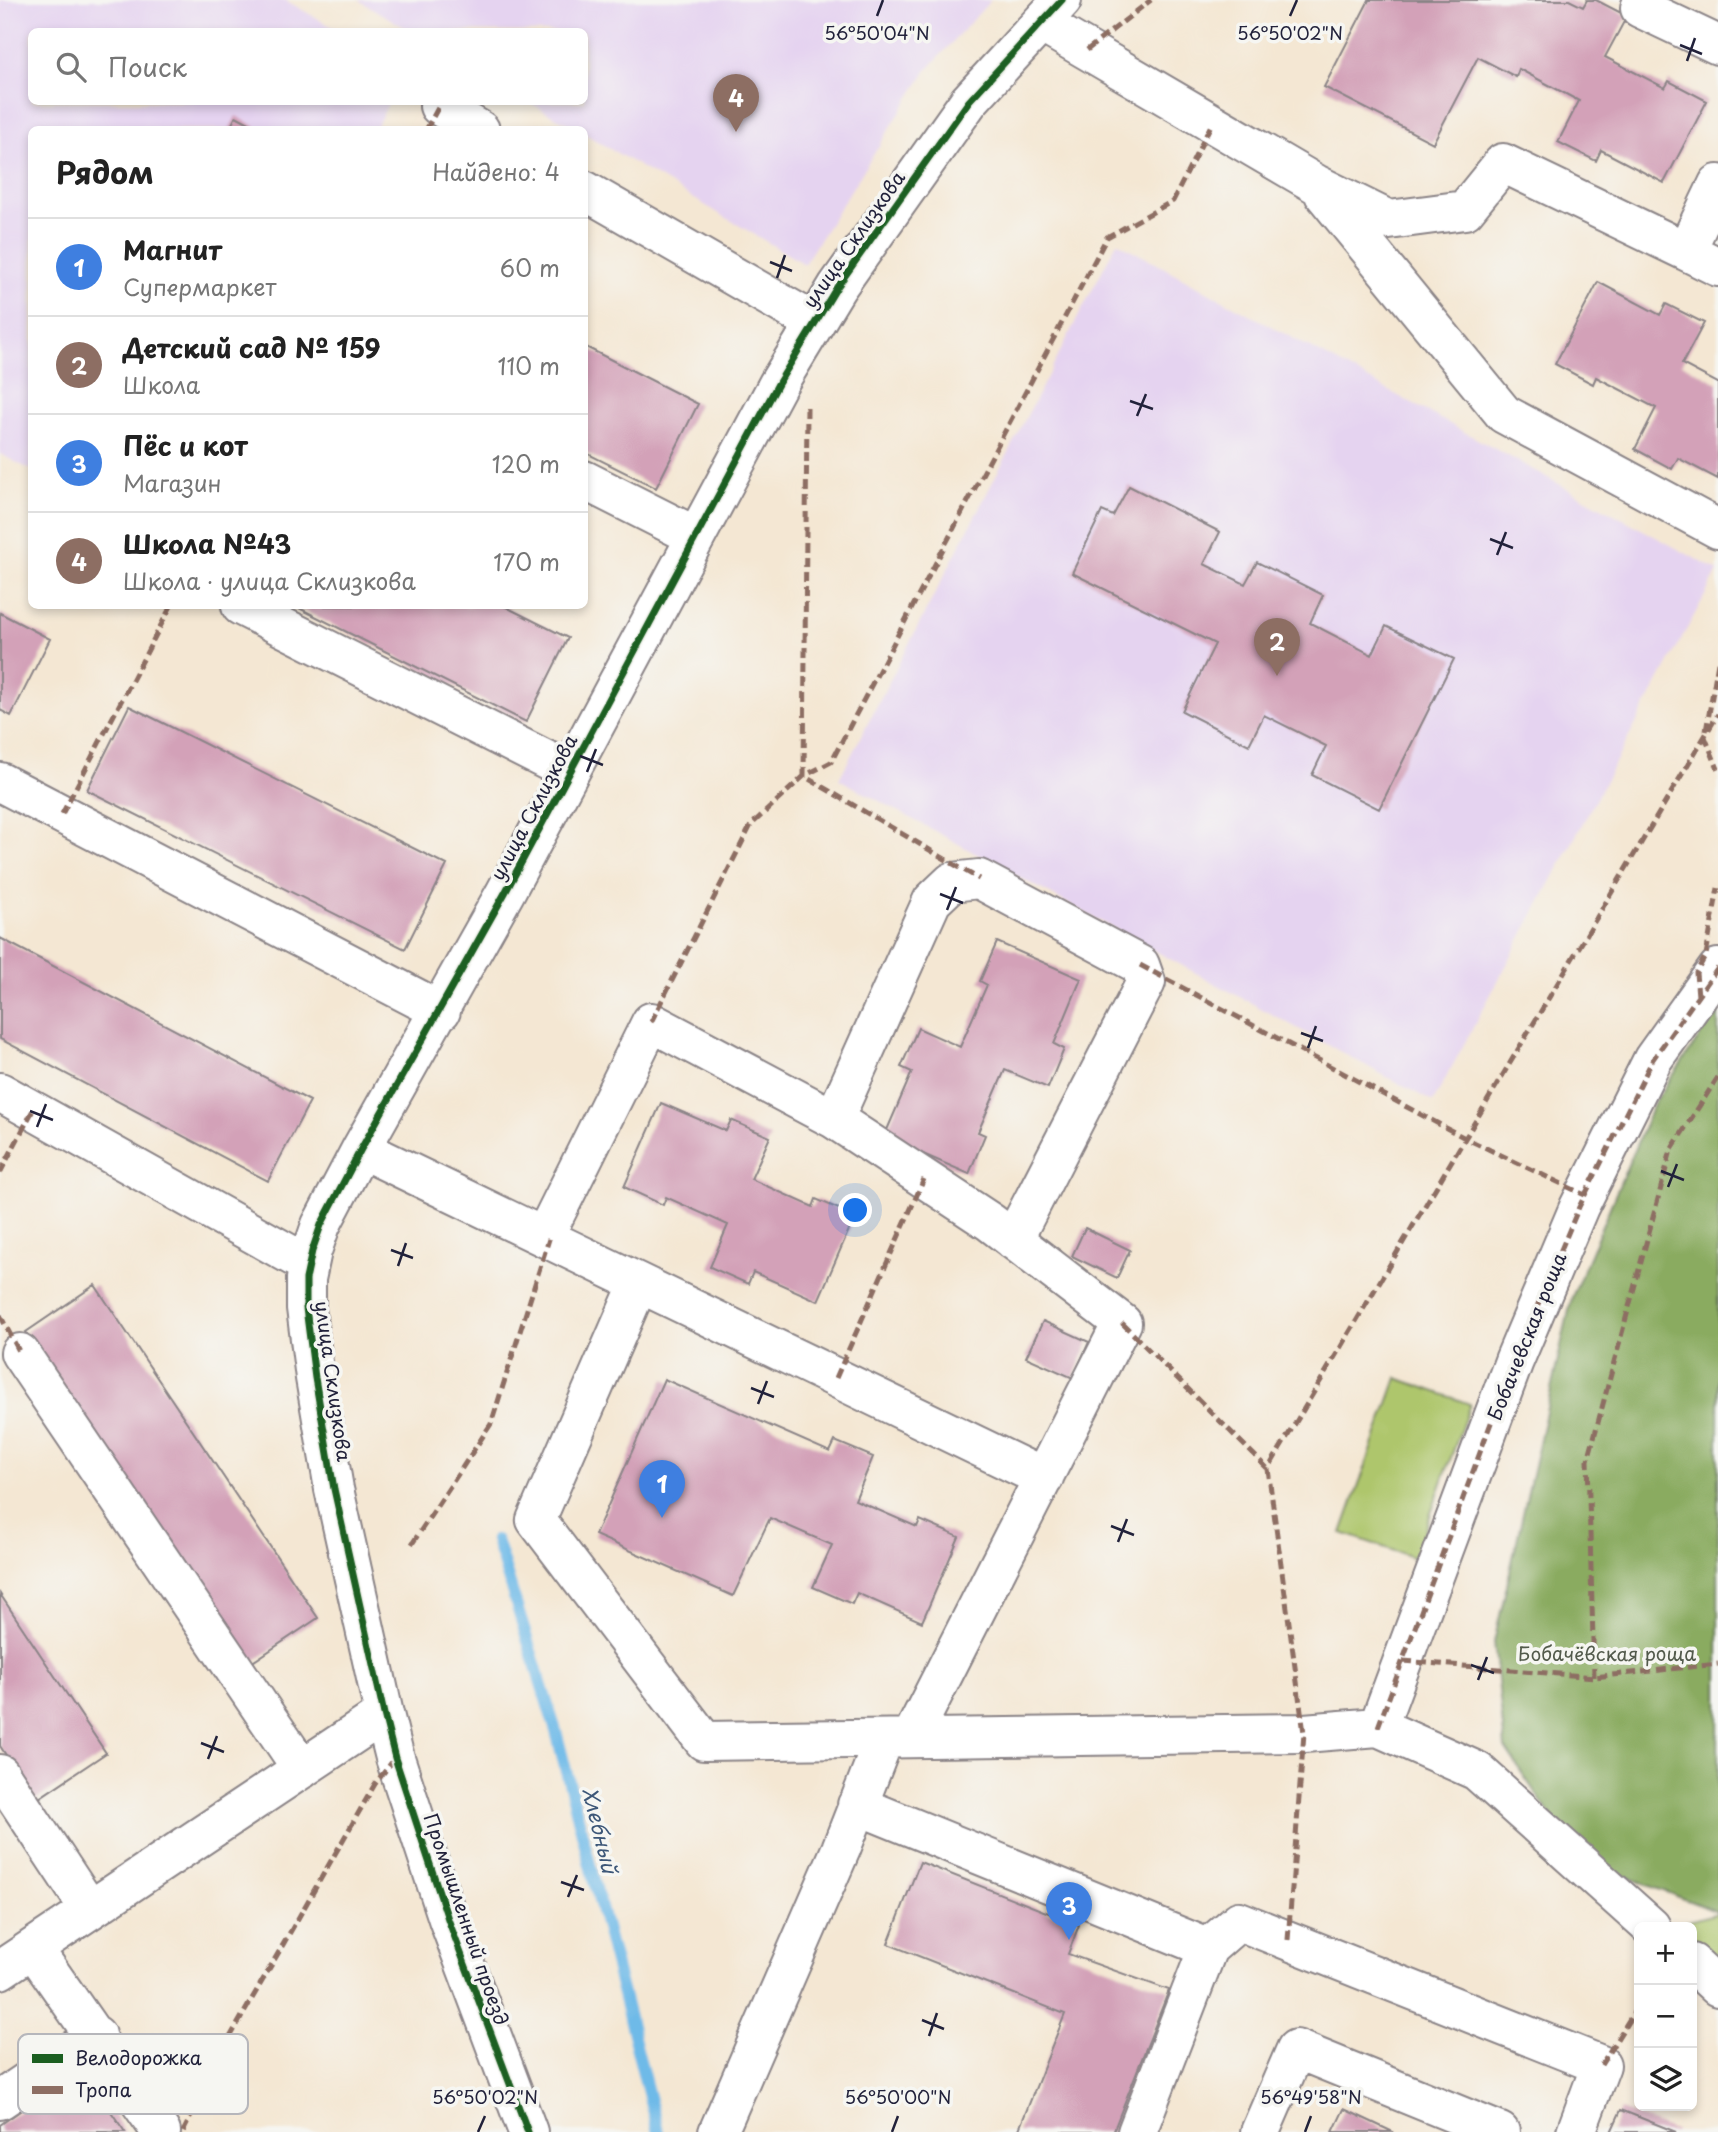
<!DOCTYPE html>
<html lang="ru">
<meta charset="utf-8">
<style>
body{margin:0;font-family:"Playpen Sans",sans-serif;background:#f2f2f2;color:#222}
.controls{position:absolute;right:21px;bottom:21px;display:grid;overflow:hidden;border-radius:10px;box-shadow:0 4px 10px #0003}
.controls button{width:63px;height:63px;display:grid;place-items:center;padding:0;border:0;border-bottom:2px solid #e0e0e0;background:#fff;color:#222;font:35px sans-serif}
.you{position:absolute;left:856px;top:1211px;width:24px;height:24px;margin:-18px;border:5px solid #fff;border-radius:50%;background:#1a73e8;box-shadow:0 0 0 10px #1a73e833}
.badge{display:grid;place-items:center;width:46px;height:46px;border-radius:50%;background:#db2777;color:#fff;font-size:23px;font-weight:700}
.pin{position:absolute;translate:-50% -58px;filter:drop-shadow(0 2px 4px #0008)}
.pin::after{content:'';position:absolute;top:37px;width:24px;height:21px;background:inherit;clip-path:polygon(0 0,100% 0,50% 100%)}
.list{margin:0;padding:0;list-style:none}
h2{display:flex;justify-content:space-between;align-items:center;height:91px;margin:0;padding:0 28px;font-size:30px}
h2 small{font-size:23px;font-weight:400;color:#767676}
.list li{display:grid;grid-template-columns:46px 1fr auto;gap:21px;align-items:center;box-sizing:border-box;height:98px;padding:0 28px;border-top:2px solid #e0e0e0}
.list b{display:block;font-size:26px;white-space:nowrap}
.list p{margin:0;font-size:23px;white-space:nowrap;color:#767676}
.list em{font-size:23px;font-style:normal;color:#767676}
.icon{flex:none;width:38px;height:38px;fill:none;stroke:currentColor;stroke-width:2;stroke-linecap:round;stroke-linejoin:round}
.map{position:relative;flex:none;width:1718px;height:2132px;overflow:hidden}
.search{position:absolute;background:#fff;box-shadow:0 4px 10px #0003;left:28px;top:28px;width:560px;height:77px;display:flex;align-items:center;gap:18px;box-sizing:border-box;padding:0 24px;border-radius:10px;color:#767676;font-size:26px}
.panel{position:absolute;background:#fff;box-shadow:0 4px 10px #0003;left:28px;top:126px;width:560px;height:483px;border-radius:10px}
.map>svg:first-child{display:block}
.built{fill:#e5d3f0}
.green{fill:#aec66c;stroke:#687454;stroke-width:2}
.forest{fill:#8aab60;stroke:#56664e;stroke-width:2}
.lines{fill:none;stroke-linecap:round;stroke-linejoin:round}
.stream{stroke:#6ebae8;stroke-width:12}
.building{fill:#d3a1b8}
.minor-casing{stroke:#8b8487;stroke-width:42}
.minor{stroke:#fff;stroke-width:38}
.quiet{stroke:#8d6e63;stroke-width:5;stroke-dasharray:10 5;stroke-linecap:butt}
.cycleway-casing{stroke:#f6f6f2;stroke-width:11}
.cycleway{stroke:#1b5e20;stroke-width:7}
.ticks{fill:none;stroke:#22223b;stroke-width:2.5}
.labels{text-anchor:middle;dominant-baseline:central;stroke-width:7;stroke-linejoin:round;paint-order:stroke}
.street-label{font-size:19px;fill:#22223b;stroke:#f6f6f2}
.park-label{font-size:19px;fill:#535b4c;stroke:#f6f6f2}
.water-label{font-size:21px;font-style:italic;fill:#3d5778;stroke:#f6f6f2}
.key{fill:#f6f6f2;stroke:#b6b6bb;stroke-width:2}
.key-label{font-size:19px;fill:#22223b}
.ticks-label{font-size:18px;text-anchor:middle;fill:#22223b;stroke:#f6f6f2;stroke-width:7;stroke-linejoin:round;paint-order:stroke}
</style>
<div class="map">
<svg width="1718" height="2132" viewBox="0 0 1718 2132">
<rect width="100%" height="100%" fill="#f6f6f2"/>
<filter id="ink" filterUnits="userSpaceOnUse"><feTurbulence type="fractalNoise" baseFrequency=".0143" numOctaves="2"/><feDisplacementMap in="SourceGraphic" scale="14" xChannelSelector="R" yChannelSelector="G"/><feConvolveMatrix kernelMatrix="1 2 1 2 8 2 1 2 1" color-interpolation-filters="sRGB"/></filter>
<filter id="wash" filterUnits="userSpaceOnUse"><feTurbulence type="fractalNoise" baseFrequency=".00686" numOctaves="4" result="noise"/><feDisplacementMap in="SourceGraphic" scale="28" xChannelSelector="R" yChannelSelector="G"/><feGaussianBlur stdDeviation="1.57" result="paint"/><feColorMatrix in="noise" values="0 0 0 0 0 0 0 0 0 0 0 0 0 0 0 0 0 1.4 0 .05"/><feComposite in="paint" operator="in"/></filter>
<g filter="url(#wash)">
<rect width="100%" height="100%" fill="#f4e7d3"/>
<path class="built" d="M0,0H285L339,31L32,32V102H389L375,129L32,130L31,470L0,454Z
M358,0H991L927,70L804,264L585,134L584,130L577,129L529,102H584V32L411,31Z
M1117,242L1718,571L1433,1102L839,779Z"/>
<path class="green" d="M1397,1378L1470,1404L1415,1558L1342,1533Z
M1718,1913V1961L1692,1937V1927L1677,1924Z"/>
<path class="forest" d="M1718,1010V1912L1580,1859L1505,1748L1494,1642L1572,1297L1654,1103Z"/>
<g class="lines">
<path class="stream" d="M496,1540L556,1731L658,2132"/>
</g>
<g id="blocks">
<path class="building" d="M1369,0H1569L1583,7L1587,0H1596L1627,16L1605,57L1665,88L1669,81L1707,101L1664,183L1601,150L1596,161L1558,142L1579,101L1519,69L1516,77L1478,57L1433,143L1324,87Z
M236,116L262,130H229Z
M1598,282L1660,315L1666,304L1704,323L1682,364L1718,383V479L1678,458L1672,469L1635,449L1656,408L1596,377L1593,384L1555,364Z
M584,346L698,404L656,488L584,452Z
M1129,486L1220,532L1204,564L1245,584L1257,562L1323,595L1310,623L1372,655L1386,626L1454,659L1379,809L1312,775L1326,746L1264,715L1249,745L1182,711L1215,644L1072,573L1102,511L1113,516Z
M295,606H504L568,638L526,722Z
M0,613L50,639L11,716L0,710Z
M129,706L447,865L405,949L87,790Z
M0,938L310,1101L268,1181L0,1039Z
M997,942L1081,979L1054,1044L1064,1049L1048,1088L1005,1070L978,1132L985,1135L969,1174L884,1137L912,1072L901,1067L918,1028L960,1047L987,985L980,981Z
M661,1103L726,1131L731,1120L770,1137L751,1179L813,1207L816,1199L855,1216L818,1301L753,1272L748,1284L710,1267L728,1225L666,1197L663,1205L624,1187Z
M1085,1228L1130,1250L1117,1278L1072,1256Z
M95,1285L318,1618L248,1665L26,1332Z
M1043,1321L1089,1342L1073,1378L1026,1357Z
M664,1379L830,1452L835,1441L873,1457L855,1500L917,1527L920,1520L959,1537L922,1622L857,1593L852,1604L813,1587L832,1545L770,1518L733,1596L595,1535Z
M0,1594L106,1753L36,1800L0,1746Z
M920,1862L1079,1925L1068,1954L1169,1990L1113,2132H1018L1065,2014L888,1944Z
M81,2068L125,2132H0V2125Z
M1344,2109L1393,2132H1333Z
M1621,2110L1676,2132H1611Z"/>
</g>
</g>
<g filter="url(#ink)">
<use href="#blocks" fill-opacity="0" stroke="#8b8487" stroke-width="2"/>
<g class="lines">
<defs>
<path id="minor" d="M1643,0L1640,8L1718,45
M1041,23L1316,184L1389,220L1465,210L1503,163L1686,251L1718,184
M439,106L480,130
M584,190L815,323
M1324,194L1504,414L1718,529
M1686,251L1718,267
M584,480L695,536
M241,606L570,772
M0,782L441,1011
M0,1092L309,1265
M834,1119L932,901L952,882L979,879L1140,965L1146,982L1013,1240
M361,1149L1044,1478
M544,1237L651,1022L834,1119L990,1222L1122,1323L911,1738
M639,1283L536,1520L704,1741L1304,1733L1378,1727L1477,1771L1651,1927
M20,1353L302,1769
M1378,1727L1514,1361L1579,1207L1653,1059L1718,968
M0,1774L90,1910
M857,1805L1208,1948
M33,1948L161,2132
M1692,1963L1718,1987
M0,1970L384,1714
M0,2100L96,2035
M528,2132L448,1919L395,1758L384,1714L334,1489L315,1378L306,1308V1279L312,1251L321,1225L361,1149L505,893L778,384L837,287L969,101L1062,0
M718,2132L841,1849L884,1739
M1137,2132L1208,1948L1239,1921L1601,2065L1576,2132
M1260,2132L1296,2049L1500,2132"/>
</defs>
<use href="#minor" class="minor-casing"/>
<use href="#minor" class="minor"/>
<path class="quiet" d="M1087,50L1151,0
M426,130L439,106
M807,407L804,776L979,879
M1718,662L1705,737L1718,769
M62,814L171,606
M1140,965L1465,1138L1585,1195
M1698,996L1696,973L1706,955L1718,888
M651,1022L751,825L804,776L831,762L1107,237L1173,201L1212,123
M0,1173L33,1110
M0,1315L20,1353
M1122,1323L1268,1469
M836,1378L924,1179
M412,1544L491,1424L549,1239
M1403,1661L1594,1677L1718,1664
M1594,1677L1588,1460L1671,1150L1718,1077
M1378,1727L1514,1361L1579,1207L1653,1059L1718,968
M1288,1940L1304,1733L1268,1469L1718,714
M1601,2065L1639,2004
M183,2132L229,2039L375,1784L395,1758"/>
<defs>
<path id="cycleway" d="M528,2132L448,1919L395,1758L384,1714L334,1489L315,1378L306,1308V1279L312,1251L321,1225L361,1149L505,893L778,384L837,287L969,101L1062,0"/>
</defs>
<use href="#cycleway" class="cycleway-casing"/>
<use href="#cycleway" class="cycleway"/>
</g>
</g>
<path class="ticks" d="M877,16L883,0M1290,16L1297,0M1680,45L1702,54M1687,61L1695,38M770,262L792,271M777,278L785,255M1130,401L1153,409M1137,416L1146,394M1490,539L1513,548M1497,555L1506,532M580,756L603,765M587,772L596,749M940,894L963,903M947,910L956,887M1301,1033L1323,1041M1308,1048L1316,1026M30,1111L53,1120M37,1127L46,1104M1661,1171L1684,1180M1668,1187L1677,1164M391,1250L413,1258M398,1266L406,1243M751,1388L774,1397M758,1404L767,1381M1111,1526L1134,1535M1118,1542L1127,1519M1471,1665L1494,1673M1478,1680L1487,1657M201,1743L224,1752M208,1759L217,1736M561,1882L584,1890M568,1897L577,1875M922,2020L944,2029M929,2036L937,2013M478,2132L485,2116M892,2132L898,2116M1305,2132L1311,2116"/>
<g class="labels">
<g class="street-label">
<text transform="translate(853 239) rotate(-55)">улица Склизкова</text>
<text transform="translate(533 807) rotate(-62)">улица Склизкова</text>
<text transform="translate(1526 1336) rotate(-68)">Бобачевская роща</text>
<text transform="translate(334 1381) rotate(82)">улица Склизкова</text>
<text transform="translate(467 1919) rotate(71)">Промышленный проезд</text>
</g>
<g class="park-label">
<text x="1607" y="1653">Бобачёвская роща</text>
</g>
<g class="water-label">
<text transform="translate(601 1830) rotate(76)">Хлебный</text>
</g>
</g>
<rect x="18" y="2034" width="230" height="80" rx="10" class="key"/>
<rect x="32" y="2054" width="31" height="9" fill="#1b5e20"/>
<rect x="32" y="2086" width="31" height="8" fill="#8d6e63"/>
<g class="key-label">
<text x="75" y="2065">Велодорожка</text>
<text x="75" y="2097">Тропа</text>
</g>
<g class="ticks-label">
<text x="877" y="40">56°50'04"N</text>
<text x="1290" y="40">56°50'02"N</text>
<text x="485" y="2104">56°50'02"N</text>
<text x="898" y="2104">56°50'00"N</text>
<text x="1311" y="2104">56°49'58"N</text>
</g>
</svg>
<div class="controls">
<button>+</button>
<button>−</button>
<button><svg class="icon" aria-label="layers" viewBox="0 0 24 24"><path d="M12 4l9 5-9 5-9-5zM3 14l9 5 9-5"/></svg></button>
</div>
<div class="you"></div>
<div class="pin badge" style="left:662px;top:1518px;background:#3f7fe0">1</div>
<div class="pin badge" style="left:1277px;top:676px;background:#8d6e63">2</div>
<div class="pin badge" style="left:1069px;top:1940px;background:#3f7fe0">3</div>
<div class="pin badge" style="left:736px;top:132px;background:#8d6e63">4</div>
<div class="search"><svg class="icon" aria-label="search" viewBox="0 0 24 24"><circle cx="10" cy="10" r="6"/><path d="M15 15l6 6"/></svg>Поиск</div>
<section class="panel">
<h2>Рядом<small>Найдено: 4</small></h2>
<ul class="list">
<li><span class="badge" style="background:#3f7fe0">1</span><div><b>Магнит</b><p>Супермаркет</p></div><em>60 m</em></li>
<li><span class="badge" style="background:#8d6e63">2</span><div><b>Детский сад № 159</b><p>Школа</p></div><em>110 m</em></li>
<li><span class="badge" style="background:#3f7fe0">3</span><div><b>Пёс и кот</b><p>Магазин</p></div><em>120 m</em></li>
<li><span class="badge" style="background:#8d6e63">4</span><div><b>Школа №43</b><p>Школа · улица Склизкова</p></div><em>170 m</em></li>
</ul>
</section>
</div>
